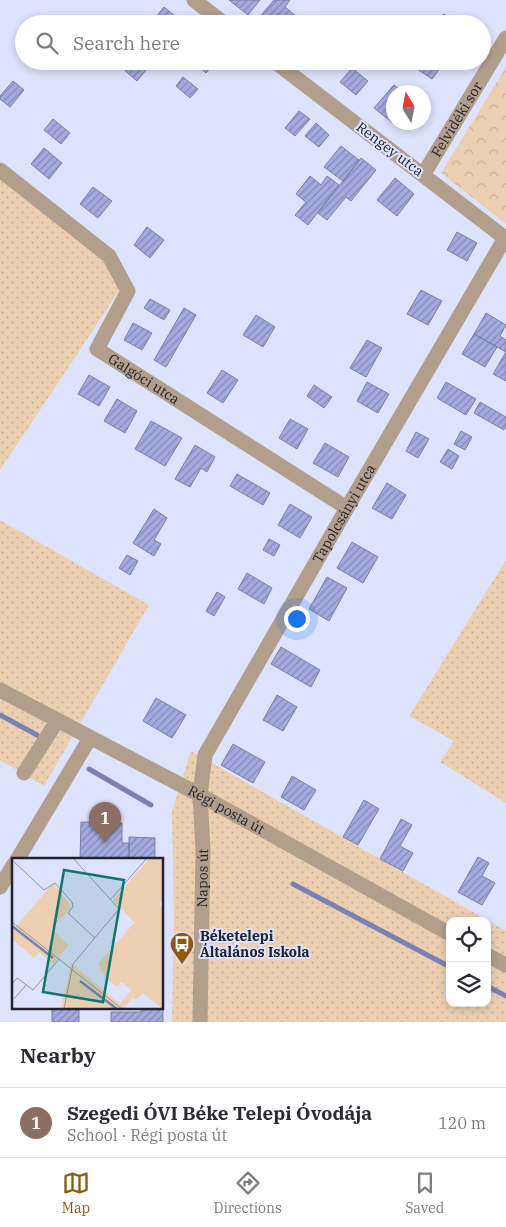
<!DOCTYPE html>
<meta charset="utf-8">
<style>
body{margin:0;font-family:"IBM Plex Serif",serif;background:#f7f7f7;color:#2b2b33}
.controls{position:absolute;right:15px;bottom:15px;display:grid;overflow:hidden;border-radius:10px;box-shadow:0 2px 8px #0003}
.controls button{width:45px;height:45px;display:grid;place-items:center;padding:0;border:0;border-bottom:1px solid #e1e1e2;background:#fff;color:#2b2b33;font:25px sans-serif}
.compass{position:absolute;left:386px;top:85px;width:45px;height:45px;border-radius:50%;background:#fff;box-shadow:0 2px 8px #0003;rotate:350deg}
.you{position:absolute;left:296px;top:618px;width:18px;height:18px;margin:-12px;border:4px solid #fff;border-radius:50%;background:#1a73e8;box-shadow:0 0 0 8px #1a73e833}
.badge{display:grid;place-items:center;width:32px;height:32px;border-radius:50%;background:#8f580d;color:#fff;font-size:16px;font-weight:700}
.pin{position:absolute;translate:-50% -41px;filter:drop-shadow(0 1px 2px #0008)}
.pin::after{content:'';position:absolute;top:26px;width:18px;height:15px;background:inherit;clip-path:polygon(0 0,100% 0,50% 100%)}
.list{margin:0;padding:0;list-style:none}
h2{display:flex;justify-content:space-between;align-items:center;height:65px;margin:0;padding:0 20px;font-size:21px}
h2 small{font-size:16px;font-weight:400;color:#7c7c81}
.list li{display:grid;grid-template-columns:32px 1fr auto;gap:15px;align-items:center;box-sizing:border-box;height:70px;padding:0 20px;border-top:1px solid #e1e1e2}
.list b{display:block;font-size:19px;white-space:nowrap}
.list p{margin:0;font-size:16px;white-space:nowrap;color:#7c7c81}
.list em{font-size:16px;font-style:normal;color:#7c7c81}
.icon{flex:none;width:28px;height:28px;fill:none;stroke:currentColor;stroke-width:2;stroke-linecap:round;stroke-linejoin:round}
.map{position:relative;flex:none;width:506px;height:1022px;overflow:hidden}
.search{position:absolute;background:#fff;box-shadow:0 2px 8px #0003;left:15px;right:15px;top:15px;height:55px;display:flex;align-items:center;gap:12px;box-sizing:border-box;padding:0 18px;border-radius:28px;color:#7c7c81;font-size:19px}
.sheet{height:135px;background:#fff}
nav{display:flex;justify-content:space-around;align-items:center;box-sizing:border-box;height:70px;border-top:1px solid #e1e1e2;background:#fff;font-size:14px;color:#7c7c81}
nav a{display:grid;justify-items:center;gap:2px}
nav .on{color:#8f580d}
.map>svg:first-child{display:block}
.grass{fill:url(#grass-dots);fill-rule:evenodd}
.forest{fill:url(#forest-crowns)}
.lines{fill:none;stroke-linecap:round;stroke-linejoin:round}
.stream{stroke:#7b81b4;stroke-width:5}
.building{fill:url(#building-hatch);stroke:#7b809f}
.minor{stroke:#b19e8b;stroke-width:15}
.labels{text-anchor:middle;dominant-baseline:central;stroke-width:4;stroke-linejoin:round;paint-order:stroke}
.street-label{font-size:14px;fill:#212330;stroke:#dde2fd}
.poi-label{font-size:14px;font-weight:bold;fill:#212330;stroke:#dde2fd;text-anchor:start}
.inset-river{fill:none;stroke:#7b81b4;stroke-width:2.5}
.inset-road{fill:none;stroke:#9296ab;stroke-width:1}
.view{fill:#0f766e;fill-opacity:0.15;stroke:#0f766e;stroke-width:2.5}
.inset-edge{fill:none;stroke:#212330;stroke-width:2.5}
</style>
<div class="map">
<svg width="506" height="1022" viewBox="0 0 506 1022">
<defs>
<pattern id="grass-dots" width="8" height="8" patternUnits="userSpaceOnUse" patternTransform="scale(1.25)"><rect width="8" height="8" fill="#eccfb1"/><path d="M2 2h.1M6 6h.1" fill="none" stroke="#cab199" stroke-width="1.8" stroke-linecap="round"/></pattern>
<pattern id="forest-crowns" width="20" height="18" patternUnits="userSpaceOnUse" patternTransform="scale(1.25)"><rect width="20" height="18" fill="#eccfb1"/><path d="M2 6a3 3 0 1 1 6 0M12 15a3 3 0 1 1 6 0" fill="none" stroke="#cab199"/></pattern>
<pattern id="building-hatch" width="6" height="6" patternUnits="userSpaceOnUse" patternTransform="scale(1.25)"><rect width="6" height="6" fill="#a3aadf"/><path d="M-1 1l2-2M0 6l6-6M5 7l2-2" fill="none" stroke="#848ab5"/></pattern>
</defs>
<rect width="100%" height="100%" fill="#dde2fd"/>
<path class="grass" d="M0,179L104,256L120,289L84,344L0,470Z
M0,520L149,605L44,786L0,760Z
M506,560V803L440,762L454,741L409,716Z
M191,751L506,931V1022H172L174,921L172,811ZM450,921H487V1003H450Z"/>
<path class="forest" d="M506,67V224L441,173Z"/>
<g class="lines">
<path class="stream" d="M0,715L37,735
M89,769L151,805
M293,884L450,967
M487,986L506,996"/>
</g>
<path class="building" d="M229,0H260L248,15Z
M274,0H290L285,7L298,18L293,24H263L258,19Z
M164,7L181,21L179,24H154L152,22Z
M444,14L456,24H436Z
M116,61H137L147,69L137,81L115,62Z
M192,61H216L206,73Z
M409,61H442L444,63L432,79L408,63Z
M352,68L368,81L356,95L340,82Z
M183,77L198,89L190,98L176,86Z
M13,81L24,90L10,107L0,99V96Z
M394,85L403,92H394V122H395L394,124L374,108Z
M299,111L310,119L295,136L285,128Z
M53,119L70,133L61,144L44,130Z
M316,123L329,135L319,147L305,136Z
M341,146L359,160L343,181L324,167Z
M44,148L62,163L49,179L31,164Z
M361,158L376,170L351,201L346,197L327,220L318,213Z
M310,176L321,185L327,176L339,185L308,225L295,215L306,202L296,194Z
M395,178L414,194L397,216L377,200Z
M93,187L112,201L98,218L80,204Z
M147,227L164,240L150,258L134,245Z
M457,232L477,243L467,261L447,250Z
M421,290L442,301L428,325L407,314Z
M150,299L170,310L164,320L144,308Z
M184,308L196,315L166,367L154,360Z
M486,313L506,325L500,336L506,340V352L474,334Z
M256,315L275,327L263,347L243,335Z
M133,323L152,333L142,350L124,340Z
M474,334L497,347L485,367L462,354Z
M367,340L382,348L366,377L350,368Z
M506,352V381L493,374Z
M222,370L238,380L223,403L207,393Z
M89,375L110,387L99,406L78,394Z
M367,382L389,394L378,413L357,401Z
M446,382L476,399L466,415L437,398Z
M314,385L332,397L324,408L307,396Z
M117,399L137,411L125,433L104,421Z
M480,402L506,417V426L504,430L474,413Z
M290,419L308,429L297,449L279,438Z
M151,421L182,438L165,466L135,449Z
M461,431L472,437L465,450L454,444Z
M416,432L429,439L418,458L406,451Z
M325,443L349,457L338,477L313,463Z
M195,445L215,457L207,472L201,468L190,487L175,479Z
M448,449L459,456L452,469L440,462Z
M237,474L270,493L263,505L230,486Z
M387,483L406,495L392,519L372,508Z
M290,504L312,517L300,538L278,525Z
M154,509L167,518L154,540L161,544L154,556L133,543Z
M269,539L280,545L274,556L263,550Z
M352,542L378,557L363,583L337,568Z
M127,555L138,561L130,575L119,568Z
M247,573L272,588L264,604L238,589Z
M327,577L347,588L329,621L309,609Z
M217,592L225,597L214,616L206,611Z
M281,647L320,670L311,687L271,664Z
M277,695L297,707L283,731L263,720Z
M156,698L186,715L172,738L143,721Z
M233,744L265,762L253,783L221,765Z
M292,776L316,790L304,810L281,797Z
M364,800L379,809L358,845L343,837Z
M401,819L412,825L400,846L413,853L403,871L380,859Z
M81,822L122,823V843H129V860H80Z
M129,837L155,838V860H129Z
M478,857L489,863L482,876L495,883L482,905L458,892Z
M163,997V1022H111V1012H141V1008H162Z
M52,1008H79V1022H52Z"/>
<g class="lines">
<g class="minor">
<path d="M194,0L225,24"/>
<path id="s1" d="M0,170L109,256L128,291L97,349L347,508"/>
<path id="s2" d="M423,175L506,38"/>
<path id="s3" d="M0,690L200,795L450,934"/>
<path d="M24,773L57,721"/>
<path d="M17,860L90,738"/>
<path d="M0,887L14,864"/>
<path d="M487,955L506,965"/>
<path id="s4" d="M200,1022L203,850L200,795L205,755L347,508L505,238L274,61"/>
</g>
</g>
<defs>
<symbol id="bus-pin" viewBox="-11 -11 22 30"><path d="M0 17L-7.5 6A9.5 9.5 0 1 1 7.5 6Z" fill="#8f580d" stroke="#dde2fd"/><path d="M-5-6H5V4H4V6H2V4H-2V6H-4V4H-5ZM-3.5-4V0h7V-4ZM-3.5 1.2v1.5H-2V1.2ZM2 1.2v1.5H3.5V1.2Z" fill="#fff"/></symbol>
</defs>
<g fill-rule="evenodd">
<use href="#bus-pin" x="168" y="930" width="28" height="38"/>
</g>
<g class="labels">
<g class="street-label">
<text stroke="none"><textPath href="#s2" startOffset="65">Felvidéki sor</textPath></text>
<text transform="translate(390 149) rotate(37)">Rengey utca</text>
<text stroke="none"><textPath href="#s1" startOffset="300">Galgóci utca</textPath></text>
<text stroke="none"><textPath href="#s4" startOffset="546">Tapolcsányi utca</textPath></text>
<text stroke="none"><textPath href="#s3" startOffset="256">Régi posta út</textPath></text>
<text stroke="none"><textPath href="#s4" startOffset="144">Napos út</textPath></text>
</g>
<g class="poi-label">
<text x="200" y="936">Béketelepi<tspan x="200" dy="16">Általános Iskola</tspan></text>
</g>
</g>
<g transform="translate(12 858)">
<rect width="151" height="151" fill="#dde2fd"/>
<path d="M41,25L60,49L39,71L57,87L41,106L27,94L22,100L0,81V73ZM122,65L151,95V151L131,135L124,142L120,140L113,149L115,151H49L59,105L108,146L119,132L109,124L105,129L94,120L86,106Z" fill="#eccfb1"/>
<path d="M138,0H151V42L147,46L151,50V95L101,42Z" fill="#eccfb1"/>
<path d="M23 74a6 6 0 1 1 12 0a6 6 0 1 1-12 0Z" fill="#eccfb1"/>
<path class="inset-river" d="M0,68L41,100M68,123L105,151"/>
<path class="inset-road" d="M0,2L32,32L43,25L60,44L61,49L56,55L83,80M99,41L135,0M0,64L110,151M0,126L5,120L21,132L47,101M2,141L14,127M52,151L61,106L107,51L61,0"/>
<path class="view" d="M52,12L112,22L91,144L31,134Z"/>
<rect width="151" height="151" class="inset-edge"/>
</g>
</svg>
<div class="controls">
<button><svg class="icon" aria-label="locate" viewBox="0 0 24 24"><circle cx="12" cy="12" r="6"/><path d="M12 2v4M12 18v4M2 12h4M18 12h4"/></svg></button>
<button><svg class="icon" aria-label="layers" viewBox="0 0 24 24"><path d="M12 4l9 5-9 5-9-5zM3 14l9 5 9-5"/></svg></button>
</div>
<svg class="compass" viewBox="-18 -18 36 36"><path d="M0-13l5 13h-10z" fill="#e53935"/><path d="M0 13l5-13h-10z" fill="#7c7c81"/></svg>
<div class="you"></div>
<div class="pin badge" style="left:105px;top:843px;background:#8d6e63">1</div>
<div class="search"><svg class="icon" aria-label="search" viewBox="0 0 24 24"><circle cx="10" cy="10" r="6"/><path d="M15 15l6 6"/></svg>Search here</div>
</div>
<section class="sheet">
<h2>Nearby<small></small></h2>
<ul class="list">
<li><span class="badge" style="background:#8d6e63">1</span><div><b>Szegedi ÓVI Béke Telepi Óvodája</b><p>School · Régi posta út</p></div><em>120 m</em></li>
</ul>
</section>
<nav>
<a class="on"><svg class="icon" aria-label="map" viewBox="0 0 24 24"><path d="M3 6l6-2 6 2 6-2v14l-6 2-6-2-6 2zM9 4v14M15 6v14"/></svg>Map</a>
<a><svg class="icon" aria-label="directions" viewBox="0 0 24 24"><path d="M12 3l9 9-9 9-9-9zM9 14v-3h6M13 9l2 2-2 2"/></svg>Directions</a>
<a><svg class="icon" aria-label="saved" viewBox="0 0 24 24"><path d="M7 4h10v16l-5-4-5 4z"/></svg>Saved</a>
</nav>
